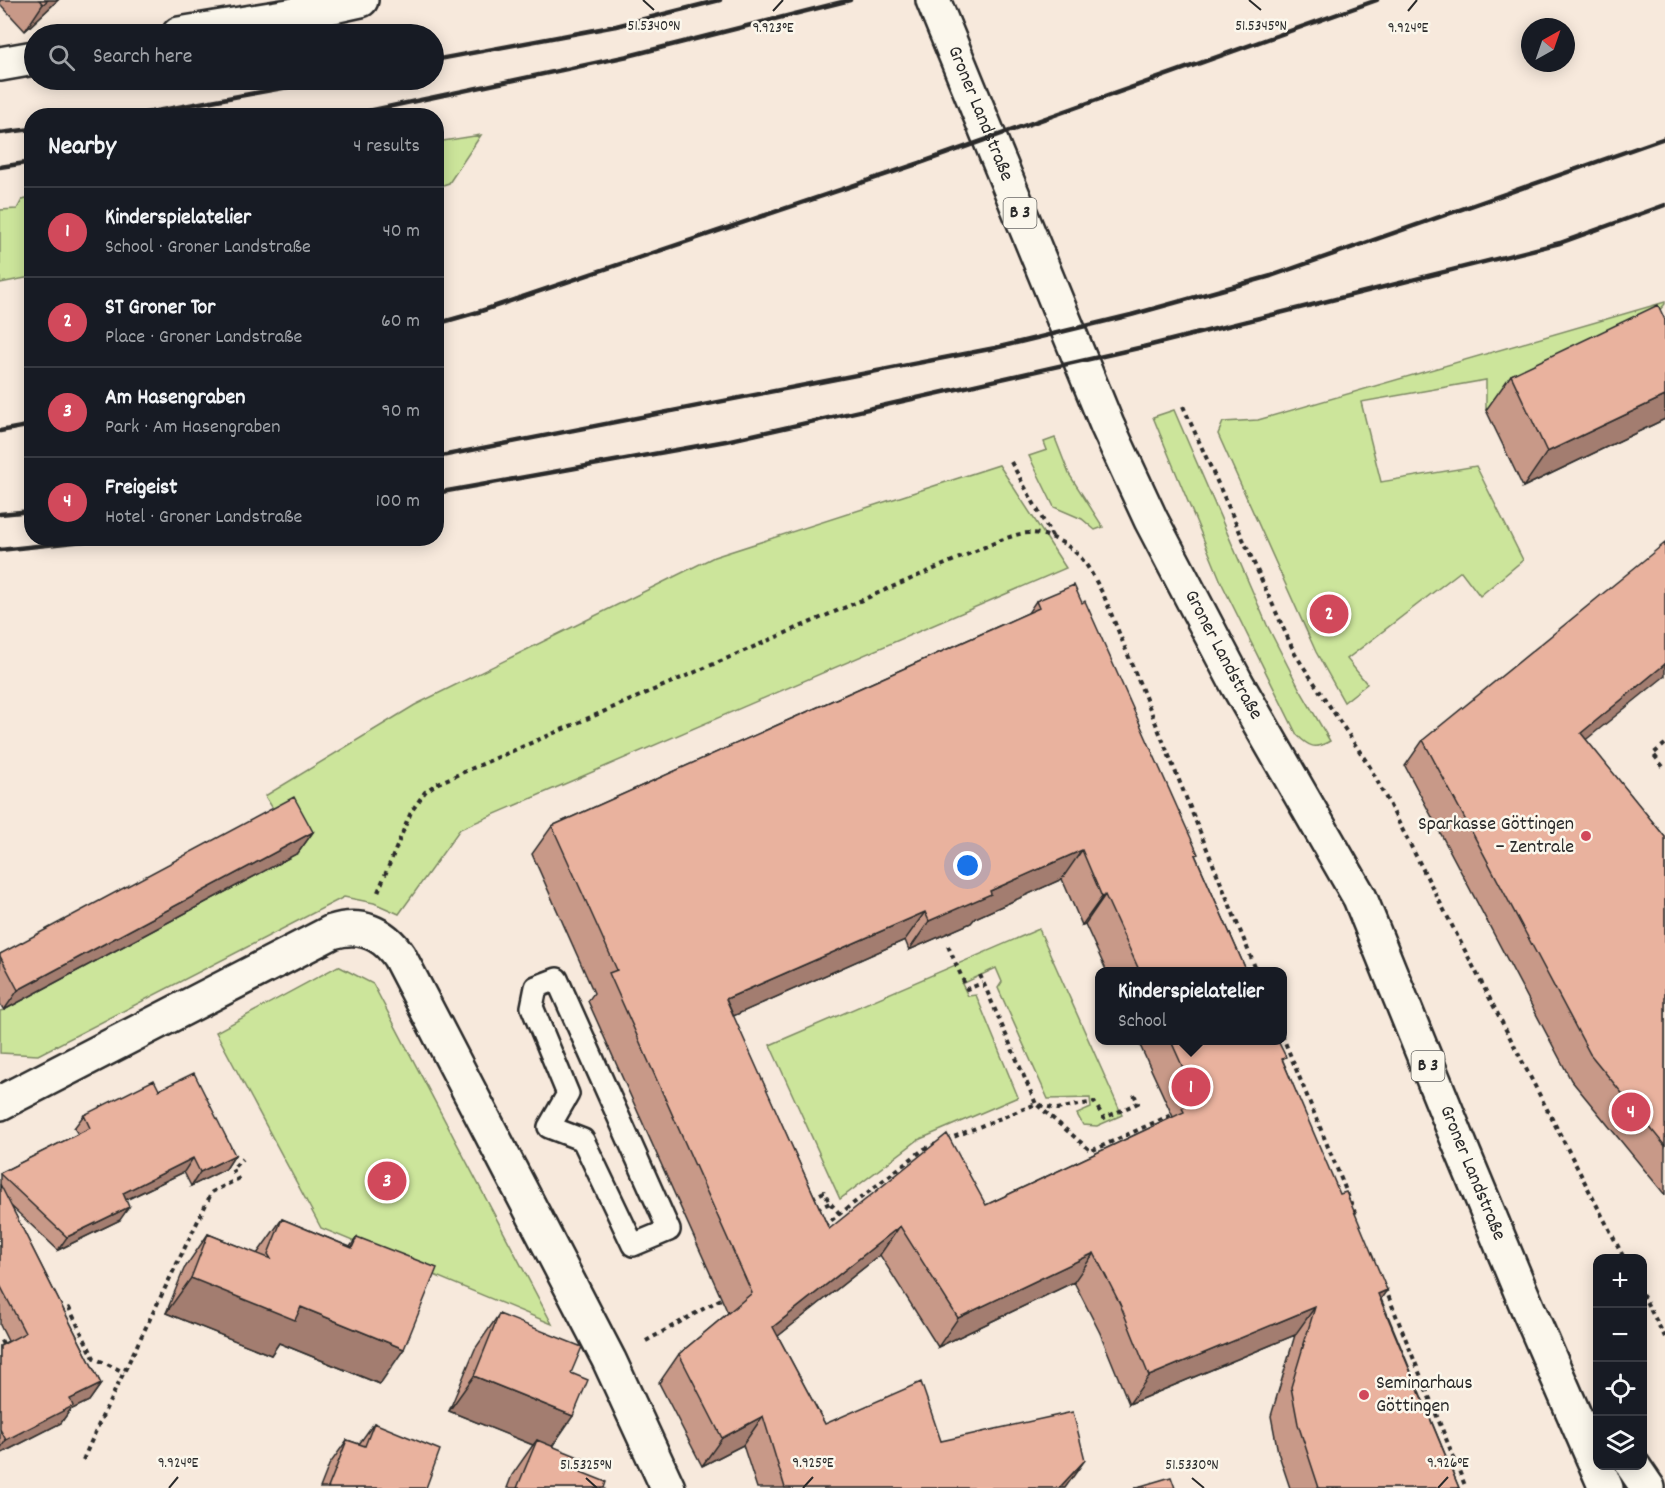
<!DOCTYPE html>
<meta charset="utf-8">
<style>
body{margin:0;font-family:Dekko,sans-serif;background:#242831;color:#f1f3f6}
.controls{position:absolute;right:18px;bottom:18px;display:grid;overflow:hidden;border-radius:12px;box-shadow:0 3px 15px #0003}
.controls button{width:54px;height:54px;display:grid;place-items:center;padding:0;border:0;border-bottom:2px solid #363941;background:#171b24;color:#f1f3f6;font:30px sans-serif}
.compass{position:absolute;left:1521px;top:18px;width:54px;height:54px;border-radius:50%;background:#171b24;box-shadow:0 3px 15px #0003;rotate:40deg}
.you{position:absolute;left:968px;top:866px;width:21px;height:21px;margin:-15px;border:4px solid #fff;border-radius:50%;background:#1a73e8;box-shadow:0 0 0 9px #1a73e833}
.badge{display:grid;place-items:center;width:39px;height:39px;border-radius:50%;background:#d1495b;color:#fff;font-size:20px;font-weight:700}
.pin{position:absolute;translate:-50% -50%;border:3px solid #fff;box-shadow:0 2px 6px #0006}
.popup{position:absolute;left:1095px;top:967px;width:192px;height:78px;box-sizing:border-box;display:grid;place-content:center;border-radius:12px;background:#171b24;filter:drop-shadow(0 2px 4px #0005);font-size:20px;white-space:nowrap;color:#9ea1a6}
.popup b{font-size:22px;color:#f1f3f6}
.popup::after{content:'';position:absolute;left:50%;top:100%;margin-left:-12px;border:12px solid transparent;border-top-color:#171b24}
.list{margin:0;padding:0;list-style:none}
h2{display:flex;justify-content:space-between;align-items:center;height:78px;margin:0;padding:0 24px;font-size:26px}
h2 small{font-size:20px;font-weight:400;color:#9ea1a6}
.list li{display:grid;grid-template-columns:39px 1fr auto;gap:18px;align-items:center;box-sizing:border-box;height:90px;padding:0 24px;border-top:2px solid #363941}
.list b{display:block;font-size:22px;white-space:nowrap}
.list p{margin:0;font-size:20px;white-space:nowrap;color:#9ea1a6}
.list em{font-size:20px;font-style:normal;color:#9ea1a6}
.icon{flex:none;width:33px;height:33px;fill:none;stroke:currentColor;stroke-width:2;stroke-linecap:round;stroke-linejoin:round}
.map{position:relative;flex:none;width:1665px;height:1488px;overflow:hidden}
.search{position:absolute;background:#171b24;box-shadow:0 3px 15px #0003;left:24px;top:24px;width:420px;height:66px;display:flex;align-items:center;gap:15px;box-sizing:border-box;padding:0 21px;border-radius:33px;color:#9ea1a6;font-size:22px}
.panel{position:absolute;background:#171b24;box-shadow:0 3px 15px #0003;left:24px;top:108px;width:420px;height:438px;border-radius:24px}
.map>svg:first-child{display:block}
.green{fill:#cce59b;stroke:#7c8863;stroke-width:1.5}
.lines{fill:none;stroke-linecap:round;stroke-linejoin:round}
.service-casing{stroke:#2b2b2b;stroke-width:26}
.minor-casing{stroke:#2b2b2b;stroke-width:38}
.primary-casing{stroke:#2b2b2b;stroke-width:38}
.path{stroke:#2b2b2b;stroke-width:4;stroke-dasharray:4.5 4.5;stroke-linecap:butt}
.service{stroke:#fbf7ec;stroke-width:21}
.minor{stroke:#fbf7ec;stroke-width:33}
.primary{stroke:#fbf7ec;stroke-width:33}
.rail{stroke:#2b2b2b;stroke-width:4.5}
.wall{fill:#c89988;stroke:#2b2b2b;stroke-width:1.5}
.shaded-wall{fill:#a37d6f;stroke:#2b2b2b;stroke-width:1.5}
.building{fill:#e9b29e;stroke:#2b2b2b;stroke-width:1.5}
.ticks{fill:none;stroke:#2b2b2b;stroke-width:2}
.poi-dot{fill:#d1495b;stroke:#fbf7ec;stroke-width:2}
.labels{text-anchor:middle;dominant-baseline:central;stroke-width:5;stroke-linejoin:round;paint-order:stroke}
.shield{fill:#fbf7ec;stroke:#696865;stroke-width:1.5}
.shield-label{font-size:18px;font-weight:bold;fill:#2b2b2b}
.street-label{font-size:20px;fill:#2b2b2b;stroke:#fbf7ec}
.poi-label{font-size:20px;fill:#2b2b2b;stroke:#fbf7ec;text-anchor:end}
.ticks-label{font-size:15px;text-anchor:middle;fill:#2b2b2b;stroke:#fbf7ec;stroke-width:5;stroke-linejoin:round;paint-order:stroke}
</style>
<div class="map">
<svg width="1665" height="1488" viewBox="0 0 1665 1488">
<rect width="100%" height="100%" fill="#f7e9dc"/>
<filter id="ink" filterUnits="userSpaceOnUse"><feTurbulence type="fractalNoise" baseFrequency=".0167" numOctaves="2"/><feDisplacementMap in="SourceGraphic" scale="12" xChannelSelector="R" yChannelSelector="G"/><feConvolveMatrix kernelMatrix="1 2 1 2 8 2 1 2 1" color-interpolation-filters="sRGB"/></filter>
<g filter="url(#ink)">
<path class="green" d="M481,135L449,183L437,187V137L443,141Z
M31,198V277L0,283V210L17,209L22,200Z
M1665,302V304L1633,340L1486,410V380L1361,402L1381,482L1476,466L1523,560L1480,596L1461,571L1347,659L1367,684L1344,702L1316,652L1218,434L1223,422L1258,420Z
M1174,410L1267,625L1299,688L1330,741C1315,750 1309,747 1297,735L1222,584L1153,417Z
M1055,438L1069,474L1103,527L1095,530L1082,519L1054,507L1029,456L1047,450L1044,442Z
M999,465L1066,568L460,829L399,914L374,903L344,897L38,1055L0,1053V1011L4,1010L279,818L265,796L415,705L714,557Z
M1039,929L1122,1115L1097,1126L1083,1125L1077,1114L1091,1108L1090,1098L1048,1099L998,988L1002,982L996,968L962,984L968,996L976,995L1018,1097L918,1140L840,1199L770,1045Z
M338,966L373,984L552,1324L321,1228L216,1032Z"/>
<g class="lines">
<defs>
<path id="service" d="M557,979L669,1230L633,1245L583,1140L549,1127L568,1094L532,1007L536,987Z"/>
<path id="minor" d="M179,34L289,16L361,0
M0,64L34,58
M0,1103L332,932C360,923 383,932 399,956L609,1360L668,1488"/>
<g id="primary">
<path id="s1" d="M933,0L1107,425L1151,520L1237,684L1360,898L1462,1150L1526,1304L1606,1488"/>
<path d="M1633,1466L1648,1488"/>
</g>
</defs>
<use href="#service" class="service-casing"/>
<use href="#minor" class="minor-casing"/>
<use href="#primary" class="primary-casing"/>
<path class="path" d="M1183,406L1295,654L1370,767L1624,1258
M1011,462L1053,538
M1665,744L1653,754L1665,769
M378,892L411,812L425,792L436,784L1001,540C1010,537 1019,533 1029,533C1050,533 1073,546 1085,563C1092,573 1098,585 1104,596L1257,972
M948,946L967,989L983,983
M980,975L1036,1104L1057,1109L1094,1102L1104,1118L1138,1103L1133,1092
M1282,1035L1356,1215
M946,1140L1036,1104L1091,1151L1171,1115
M812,1198L824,1192L830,1203L840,1214
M817,1209L830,1203
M824,1226L924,1149L936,1144
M1385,1288L1466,1488
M1642,1294L1665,1337
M60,1313L69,1308L94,1358L124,1372
M646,1341L721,1299
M0,1343L10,1338
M83,1460L102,1417L212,1192L238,1179L232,1169L242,1159"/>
<use href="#service" class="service"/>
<use href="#minor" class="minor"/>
<use href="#primary" class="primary"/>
<path class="rail" d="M434,60L616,26L720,0
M129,116L327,80
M345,116L628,56L850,0
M0,133L32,129
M0,167L32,162
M436,324L478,312L920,163L1377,0
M0,431L32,425
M436,457L995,348L1131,315L1271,276L1665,138
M436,493L726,441L1143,347L1560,243L1665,205
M0,514L32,511
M0,550L112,538"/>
</g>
<path class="wall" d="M0,0H58L25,31L0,4Z
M1665,320V419L1523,487L1486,410L1511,375Z
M1036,601L1196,857L1247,972H1107L1085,924L1082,925L1062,879L975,918L971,923L909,950L905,940L733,1016L829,1229L986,1205L1173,1117L1138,1041H1278L1283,1061L1459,1488H1290L1278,1452L1271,1416L1295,1335L1129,1404L1100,1333L1074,1282L938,1347L880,1255L778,1336L825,1424L941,1441L1065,1488H757L743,1445L702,1466L659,1383L679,1354L728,1313L588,1001L594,993L532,854L552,826L999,626L1028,613Z
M1423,740H1586L1665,837V1195L1571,1080L1405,766Z
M313,832L298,853L4,1010L0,1004V954Z
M159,1090L235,1155L226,1169L191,1186L184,1172L126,1200L120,1220L58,1250L11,1206L101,1384L89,1401L70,1410L61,1423L0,1454V1346L8,1341L0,1325V1173L78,1134L74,1128L84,1115Z
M282,1219L350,1247L357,1237L380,1384L279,1343L271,1355L166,1313L184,1269L208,1234L257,1254Z
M499,1314L571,1373L552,1446L581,1472L604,1488H507L512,1475L533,1445L449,1411L475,1349Z
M374,1423L426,1488H320L329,1465L347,1440L359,1444Z"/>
<path class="shaded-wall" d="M48,0H58L25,31L43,4Z
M1665,396V419L1523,487L1547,452Z
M1665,664V676L1562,759L1581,733Z
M313,832L298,853L4,1010L18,990Z
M1082,850L1062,879L975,918L971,923L909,950L929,921L990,891Z
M1105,895L1085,924L1082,925L1102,897Z
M925,912L905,940L706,1028L726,999Z
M235,1155L226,1169L191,1186L200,1172Z
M193,1158L184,1172L113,1206L123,1193Z
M129,1207L120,1220L58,1250L67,1237Z
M900,1226L880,1255L753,1356L773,1327Z
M1094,1253L1074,1282L938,1347L958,1318Z
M191,1278L301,1307L404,1349L380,1384L279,1343L271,1355L166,1313Z
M1387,1290L1367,1319L1378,1294Z
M1315,1307L1295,1335L1129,1404L1149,1376Z
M474,1376L573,1416L549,1451L537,1440L533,1445L449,1411Z
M101,1384L89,1401L70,1410L61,1423L0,1454V1449L6,1440L70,1399Z
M763,1416L743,1445L702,1466L722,1438Z
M1085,1460L1065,1488H1059Z"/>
<path class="building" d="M39,0H48L43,4Z
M1658,305L1665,320V396L1547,452L1511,375Z
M1665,543V664L1581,733L1665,837V1146L1590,1054L1423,740Z
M1074,585L1082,603L1085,601L1198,854L1195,855L1247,972H1140L1105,895L1102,897L1082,850L990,891L991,894L929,921L925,912L726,999L829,1229L947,1134L986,1205L1184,1112L1182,1108L1198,1101L1171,1041H1278L1286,1057L1282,1059L1340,1194L1346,1192L1387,1290L1378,1294L1459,1488H1319L1298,1424L1291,1387L1315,1307L1149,1376L1120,1304L1094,1253L958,1318L900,1226L773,1327L825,1424L921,1382L941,1441L1073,1412L1085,1460L1059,1488H785L763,1416L722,1438L679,1354L752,1293L609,973L617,970L552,826L999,626L1039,608L1036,601Z
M294,797L313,832L18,990L0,956V954Z
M194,1073L235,1155L200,1172L193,1158L123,1193L129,1207L67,1237L0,1174V1173L90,1128L84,1115L154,1080L159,1090Z
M0,1184L101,1384L70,1399L73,1406L6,1440L0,1429V1346L25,1333L0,1285Z
M282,1219L352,1248L357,1237L437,1268L404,1349L301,1307L295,1320L191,1278L208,1234L271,1259L268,1254Z
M499,1314L582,1347L571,1373L588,1380L573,1416L474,1376Z
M374,1423L440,1450L426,1488H328L347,1440L365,1446Z
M537,1440L586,1460L581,1472L606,1482L604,1488H517Z
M1171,1477L1175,1488H1134Z"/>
</g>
<path class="ticks" d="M643,0L654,10M1249,0L1261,10M773,11L783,0M1408,11L1417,0M586,1478L597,1488M1192,1478L1204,1488M169,1488L178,1477M803,1488L813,1477M1438,1488L1448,1477"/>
<g class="poi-dot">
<circle cx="1586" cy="836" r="6"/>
<circle cx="1364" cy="1395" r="6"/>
</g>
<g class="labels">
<g class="shield">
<rect x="1003.5" y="198" width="33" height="30" rx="4.5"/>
<rect x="1411.5" y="1051" width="33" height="30" rx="4.5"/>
</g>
<g class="shield-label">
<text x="1020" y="213">B 3</text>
<text x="1428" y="1066">B 3</text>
</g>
<g class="street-label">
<text stroke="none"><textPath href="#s1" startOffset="123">Groner Landstraße</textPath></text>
<text stroke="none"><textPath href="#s1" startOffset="717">Groner Landstraße</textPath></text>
<text stroke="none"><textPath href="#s1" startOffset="1293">Groner Landstraße</textPath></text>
</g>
<g class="poi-label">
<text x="1574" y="825">Sparkasse Göttingen<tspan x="1574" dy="23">– Zentrale</tspan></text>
<text x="1376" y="1384" text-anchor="start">Seminarhaus<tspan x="1376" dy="23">Göttingen</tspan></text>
</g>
</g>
<g class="ticks-label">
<text x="654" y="30">51.5340°N</text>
<text x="1261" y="30">51.5345°N</text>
<text x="773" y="32">9.923°E</text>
<text x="1408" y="32">9.924°E</text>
<text x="178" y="1467">9.924°E</text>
<text x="813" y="1467">9.925°E</text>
<text x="1448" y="1467">9.926°E</text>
<text x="586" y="1469">51.5325°N</text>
<text x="1192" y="1469">51.5330°N</text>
</g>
</svg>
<div class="controls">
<button>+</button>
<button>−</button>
<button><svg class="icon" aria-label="locate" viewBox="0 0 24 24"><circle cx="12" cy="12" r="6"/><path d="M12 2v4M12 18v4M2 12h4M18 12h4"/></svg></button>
<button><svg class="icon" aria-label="layers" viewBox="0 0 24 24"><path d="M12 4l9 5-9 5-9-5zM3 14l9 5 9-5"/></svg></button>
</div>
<svg class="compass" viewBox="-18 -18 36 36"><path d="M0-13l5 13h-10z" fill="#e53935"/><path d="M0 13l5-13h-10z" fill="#9ea1a6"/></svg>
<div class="you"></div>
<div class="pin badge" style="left:1191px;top:1087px">1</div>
<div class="popup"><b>Kinderspielatelier</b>School</div>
<div class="pin badge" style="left:1329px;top:614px">2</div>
<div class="pin badge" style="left:387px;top:1181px">3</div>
<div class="pin badge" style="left:1631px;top:1112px">4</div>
<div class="search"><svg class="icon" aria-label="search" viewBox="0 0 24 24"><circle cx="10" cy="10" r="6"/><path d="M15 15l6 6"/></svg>Search here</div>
<section class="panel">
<h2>Nearby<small>4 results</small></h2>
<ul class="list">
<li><span class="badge">1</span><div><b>Kinderspielatelier</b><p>School · Groner Landstraße</p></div><em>40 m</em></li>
<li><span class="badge">2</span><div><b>ST Groner Tor</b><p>Place · Groner Landstraße</p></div><em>60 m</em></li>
<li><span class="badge">3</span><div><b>Am Hasengraben</b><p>Park · Am Hasengraben</p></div><em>90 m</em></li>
<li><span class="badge">4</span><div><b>Freigeist</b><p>Hotel · Groner Landstraße</p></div><em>100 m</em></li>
</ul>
</section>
</div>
